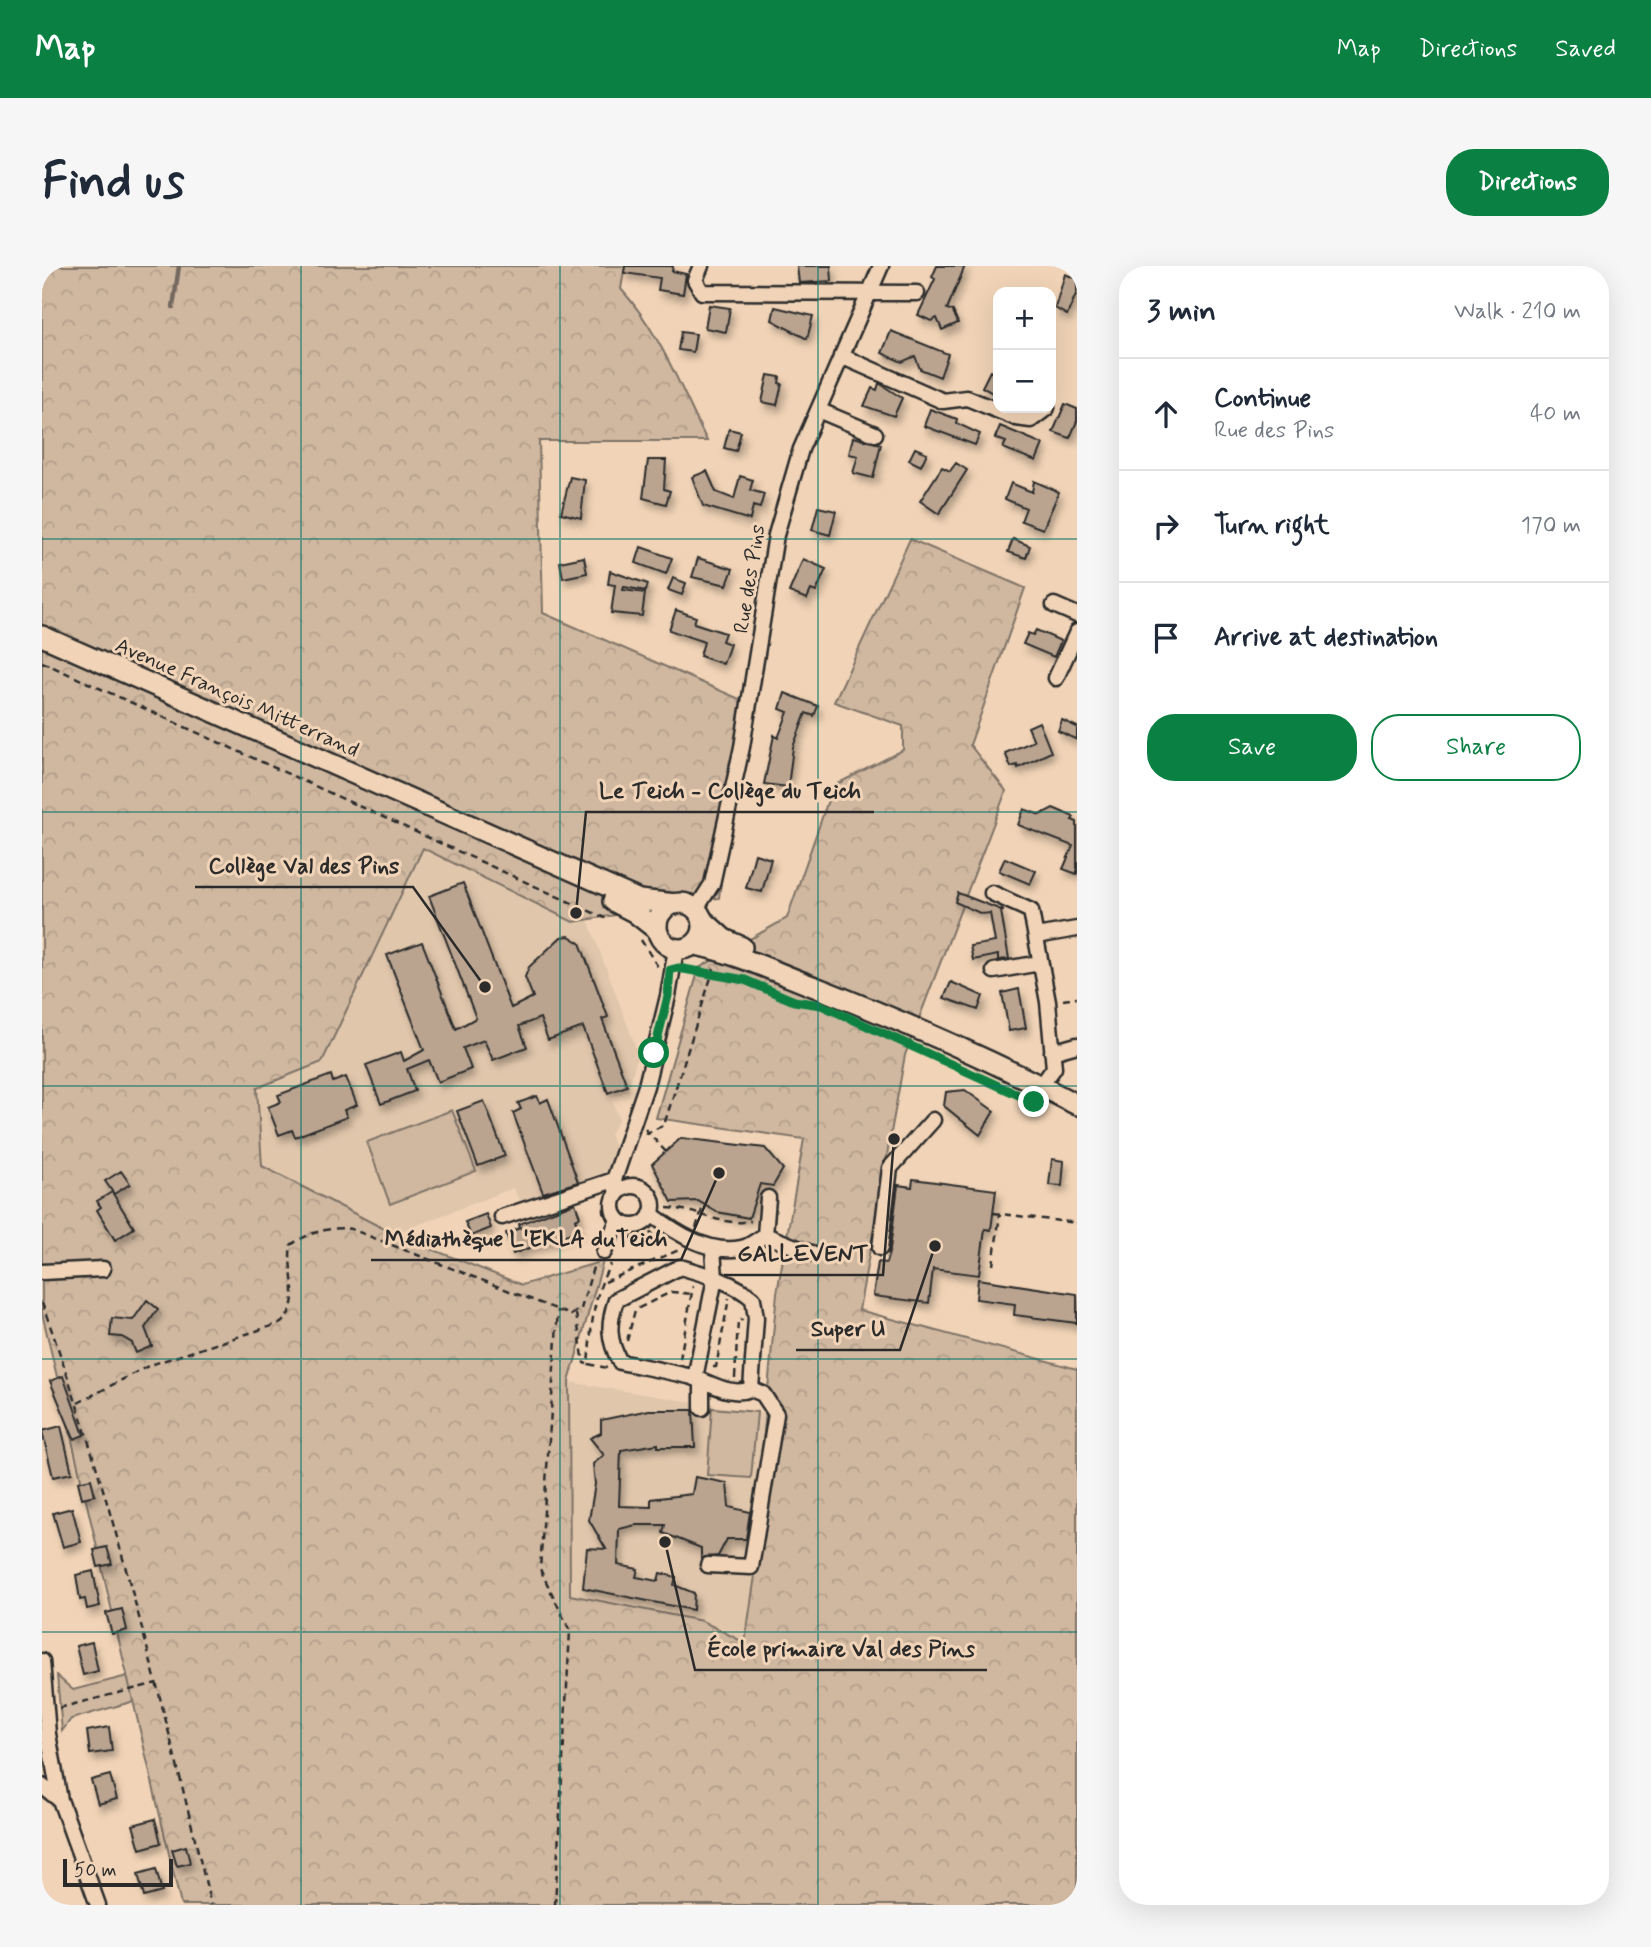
<!DOCTYPE html>
<meta charset="utf-8">
<style>
body{margin:0;font-family:Mynerve,sans-serif;background:#f6f6f7;color:#1f2937}
.controls{position:absolute;right:21px;top:21px;display:grid;overflow:hidden;border-radius:14px;box-shadow:0 7px 28px #0002}
.controls button{width:63px;height:63px;display:grid;place-items:center;padding:0;border:0;border-bottom:2px solid #e0e1e3;background:#fff;color:#1f2937;font:35px sans-serif}
.scale{position:absolute;left:21px;bottom:18px;width:110px;box-sizing:border-box;padding-left:7px;border:4px solid #2b2b2b;border-top:0;font-size:19px;line-height:24px;white-space:nowrap;color:#2b2b2b;-webkit-text-stroke:5px #f1d4b7;paint-order:stroke}
.stop{position:absolute;width:21px;height:21px;margin:-16px;border:5px solid #0b8043;border-radius:50%;background:#fff}
.stop.end{background:#0b8043;border-color:#fff;box-shadow:0 2px 7px #0008}
.list{margin:0;padding:0;list-style:none}
h2{display:flex;justify-content:space-between;align-items:center;height:91px;margin:0;padding:0 28px;font-size:30px}
h2 small{font-size:23px;font-weight:400;color:#747a83}
.list li{display:grid;grid-template-columns:46px 1fr auto;gap:21px;align-items:center;box-sizing:border-box;height:112px;padding:0 28px;border-top:2px solid #e0e1e3}
.list b{display:block;font-size:26px;white-space:nowrap}
.list p{margin:0;font-size:23px;white-space:nowrap;color:#747a83}
.list em{font-size:23px;font-style:normal;color:#747a83}
.actions{display:flex;gap:14px;padding:21px 28px}
.actions a{flex:1;padding:16px 0;border:2px solid #0b8043;border-radius:28px;text-align:center;font-size:24px;color:#0b8043}
.actions .main{background:#0b8043;color:#fff}
.icon{flex:none;width:38px;height:38px;fill:none;stroke:currentColor;stroke-width:2;stroke-linecap:round;stroke-linejoin:round}
.map{position:relative;flex:none;width:1035px;height:1639px;overflow:hidden;border-radius:28px}
header{display:flex;align-items:center;gap:42px;box-sizing:border-box;height:98px;padding:0 35px;background:#0b8043;color:#fff}
header strong{font-size:33px}
nav{display:flex;gap:38px;margin-inline-start:auto;font-size:24px}
.intro{display:flex;align-items:center;justify-content:space-between;box-sizing:border-box;height:168px;padding:0 42px}
h1{margin:0;font-size:49px}
.button{padding:18px 32px;border-radius:28px;background:#0b8043;color:#fff;font-size:24px;font-weight:700}
main{display:flex;gap:42px;padding:0 42px}
aside{flex:1;background:#fff;border-radius:28px;box-shadow:0 7px 28px #0002}
.map>svg:first-child{display:block}
.built{fill:#e0c6ab}
.grass{fill:#d0b8a0;stroke:#7e7266;stroke-width:2}
.forest{fill:url(#forest-crowns);stroke:#7e7266;stroke-width:2}
.lines{fill:none;stroke-linecap:round;stroke-linejoin:round}
.stream{stroke:#74685e;stroke-width:4.5}
.building{fill:#baa490;stroke:#2b2b2b;stroke-width:2;filter:url(#shadow)}
.minor-casing{stroke:#2b2b2b;stroke-width:19}
.major-casing{stroke:#2b2b2b;stroke-width:24}
.path{stroke:#2b2b2b;stroke-width:2.5;stroke-dasharray:7 5;stroke-linecap:butt}
.minor{stroke:#f1d4b7;stroke-width:14}
.major{stroke:#f1d4b7;stroke-width:19}
.route{stroke:#0b8043;stroke-width:9}
.grid{fill:none;stroke:#0f766e;stroke-width:2;stroke-opacity:0.55}
.labels{text-anchor:middle;dominant-baseline:central;stroke-width:6;stroke-linejoin:round;paint-order:stroke}
.street-label{font-size:21px;fill:#2b2b2b;stroke:#f1d4b7}
.leader{fill:none;stroke:#2b2b2b;stroke-width:2.5}
.callout-dot{fill:#2b2b2b;stroke:#f1d4b7;stroke-width:2.5}
.callout-label{font-size:23px;text-anchor:middle;font-weight:bold;fill:#2b2b2b;stroke:#f1d4b7;stroke-width:6;stroke-linejoin:round;paint-order:stroke}
</style>
<header>
<strong>Map</strong>
<nav><a>Map</a><a>Directions</a><a>Saved</a></nav>
</header>
<div class="intro"><h1>Find us</h1><a class="button">Directions</a></div>
<main>
<div class="map">
<svg width="1035" height="1639" viewBox="0 0 1035 1639">
<defs>
<pattern id="forest-crowns" width="20" height="18" patternUnits="userSpaceOnUse" patternTransform="scale(1.75)"><rect width="20" height="18" fill="#d0b8a0"/><path d="M2 6a3 3 0 1 1 6 0M12 15a3 3 0 1 1 6 0" fill="none" stroke="#b39e8a"/></pattern>
<filter id="shadow"><feDropShadow dx="3.5" dy="6" stdDeviation="3.5" flood-color="#0004"/></filter>
</defs>
<rect width="100%" height="100%" fill="#f1d4b7"/>
<filter id="ink" filterUnits="userSpaceOnUse"><feTurbulence type="fractalNoise" baseFrequency=".0143" numOctaves="2"/><feDisplacementMap in="SourceGraphic" scale="14" xChannelSelector="R" yChannelSelector="G"/><feConvolveMatrix kernelMatrix="1 2 1 2 8 2 1 2 1" color-interpolation-filters="sRGB"/></filter>
<g filter="url(#ink)">
<path class="built" d="M381,582L531,656L546,654L596,787L586,825L569,831L577,853L568,868L574,884L568,904L479,937L471,922L352,968L220,900L215,821L280,795Z
M527,1116L724,1148L717,1219L726,1222L703,1378L660,1355L528,1329Z"/>
<path class="grass" d="M410,844L434,905L348,938L325,876Z
M670,1142L715,1146L709,1212L665,1209Z
M97,1407L103,1432L29,1453L20,1465L15,1410L31,1424Z"/>
<path class="forest" d="M0,0H583L579,23C618,66 639,123 665,175H497L501,347L700,434L677,632L531,656L381,582L280,796L215,822L220,900L352,968L480,1019L561,995L527,1116L528,1329L660,1355L703,1377L726,1222L717,1219L735,1027L762,873L614,852L657,702L745,652L791,520L861,484V460L792,436L868,273L983,322L928,479L964,525L863,789L817,1044L1035,1103V1639H139L0,1047Z"/>
<g class="lines">
<path class="stream" d="M131,41L137,0"/>
</g>
<path class="building" d="M583,0H631L630,5L644,8L641,28L616,24L618,12L582,7Z
M755,0H789L790,15L757,17Z
M895,0H923L905,43L911,45L916,57L900,64L895,52L889,55L876,49L893,13L890,11Z
M1023,8L1035,13V26L1025,49L1013,42Z
M667,39L688,42L684,66L663,62Z
M733,41L771,50L765,73L730,54Z
M849,65L906,88L898,111L878,103L873,90L860,96L840,87Z
M639,66L654,68L651,86L636,84Z
M948,105L956,110V130L940,121Z
M726,109L738,111L737,117L740,118L735,139L720,136Z
M837,117L860,132L852,150L822,140L830,122L835,124Z
M1023,138L1035,143V155L1028,172L1011,166Z
M888,143L915,153L914,157L938,168L933,179L882,160Z
M958,160L1001,178L994,195L961,182L964,176L953,172Z
M687,163L699,166L694,185L682,182Z
M811,171L839,178L831,212L811,207L816,190L807,188Z
M873,182L885,187L879,200L867,194Z
M606,194H624L622,223L628,225L624,238L601,232Z
M914,197L925,204L897,248L878,235L900,201L908,205Z
M665,205L674,226L692,233L698,210L711,214L708,224L722,228L718,242L711,240L708,254L661,240L650,211Z
M528,211L543,214L539,252L519,247Z
M992,215L1017,226L1001,263L979,255L984,242L963,233L969,217L990,226Z
M776,241L794,245L788,269L770,264Z
M971,273L988,280L984,292L966,286Z
M599,281L630,292L624,308L594,297Z
M542,291L545,307L521,312L518,296Z
M656,292L691,303L685,319L650,311Z
M761,293L784,303L774,326L769,324L765,333L747,326Z
M568,305L606,318L604,325L582,321L581,324L603,327L600,350L569,347L573,319L566,318Z
M631,312L644,317L640,329L626,324Z
M634,344L654,351L652,357L683,367L680,375L688,378L681,398L658,390L662,376L627,364Z
M994,364L1019,375L1012,391L981,378L986,367L991,369Z
M743,427L776,440L772,450L764,447L751,481L746,521L722,518L732,469L736,472L746,446L738,443Z
M1020,454L1035,461V474L1016,465Z
M997,456L1009,486L976,502L975,499L969,501L963,487L992,475L986,461Z
M1011,542L1032,551L1030,554L1035,556V608L1021,603L1031,580L976,559L982,543L998,549Z
M713,588L729,593L720,626L704,622Z
M963,592L994,605L988,618L957,605Z
M421,617L469,742L491,731L483,711L487,701L519,671L527,670L538,677L566,751L560,753L585,820L566,827L541,761L506,774L498,752L477,760L485,781L451,794L442,774L421,782L429,803L396,816L387,794L365,803L373,825L339,838L324,799L359,786L362,795L382,784L345,689L380,676L414,763L434,752L387,630Z
M916,627L962,645H959L967,693L956,694V689L931,694L928,680L953,676L948,647L940,648L913,636Z
M909,716L941,730L936,744L902,732Z
M977,723L984,762L967,765L960,727Z
M289,809L291,816L304,811L315,839L302,844L305,851L253,871L250,864L237,869L226,841L239,836L236,829Z
M923,824L952,845L938,869L902,840L904,826Z
M495,830L498,837L506,833L536,916L501,927L471,847L479,843L476,837Z
M442,835L463,890L436,900L415,845Z
M639,872L723,882L741,903L731,920L718,918L707,952L675,946L656,935L630,936L610,898Z
M1010,893L1022,895L1020,920L1007,919Z
M79,905L88,918L72,928L63,915Z
M871,913L954,924L949,964L943,963L937,1009L891,1003L887,1037L831,1030L836,996L844,997L848,983L856,919L870,921Z
M70,926L92,962L73,974L55,944L59,941L55,935Z
M533,937L538,951L533,953L537,964L471,988L464,967L478,962L477,958Z
M444,948L449,962L429,970L423,956Z
M936,1013L1035,1028V1057L972,1049L973,1038L934,1033Z
M105,1034L116,1043L103,1062L110,1080L94,1087L90,1077L80,1071L68,1070L70,1052L91,1054Z
M21,1110L42,1169L32,1173L8,1115Z
M607,1144H651L653,1181H616V1178L579,1184L577,1240L609,1241V1233L650,1228L653,1211L685,1217L687,1241L708,1246L704,1273H685L676,1290L659,1292V1282L621,1267L623,1259H594L577,1263L576,1299L596,1303L594,1311L616,1315L618,1307L634,1311L632,1319L652,1327L651,1344L541,1322L545,1282L564,1283L547,1254L553,1218L551,1198L562,1189L548,1172L559,1167V1154Z
M19,1160L30,1207L11,1211L0,1165Z
M49,1213L53,1229L40,1232L36,1216Z
M30,1242L39,1276L21,1281L11,1247Z
M65,1281L70,1298L56,1301L52,1284Z
M51,1305L58,1340L45,1343L43,1333L38,1334L34,1309Z
M80,1343L85,1364L70,1368L64,1347Z
M50,1376L56,1405L41,1409L34,1380Z
M67,1461L70,1485L48,1488L45,1465Z
M68,1509L75,1533L56,1538L49,1514Z
M113,1553L119,1577L98,1583L91,1559Z
M144,1580L148,1597L135,1600L130,1584Z
M114,1603L120,1626L102,1631L96,1608Z"/>
<g class="lines">
<defs>
<path id="minor" d="M659,0L653,14L660,26L875,27
M799,90L901,135L925,132L974,152L989,154L1005,142
M776,144L833,168
M1012,339L1035,349
M1014,412L1035,366
M950,627L989,645L1006,736L1012,802L999,820
M654,643L670,618L700,481L734,269L759,183L839,0
M994,670L1035,663
M952,705L998,697
M1010,786L1035,779
M571 940a20 20 0 1 1 40 0a20 20 0 1 1-40 0Z
M575,928L572,914L604,820L626,730L634,683
M609,948C633,966 667,989 699,982C707,981 715,974 723,969L726,932
M460,951L572,914
M723,969L769,987
M838,982L848,902L891,854
M562,986L576,954
M638,1001C662,1008 692,1016 711,1033L714,1052L709,1123C688,1131 670,1117 650,1111C626,1105 602,1101 578,1096C566,1074 566,1058 574,1034Z
M0,1006L61,1003
M653,1112L673,1012L671,982
M660,1115V1142
M666,1299L709,1301L734,1148L721,1128L709,1123
M0,1395L6,1468L18,1534L56,1639
M0,1520L18,1534"/>
<path id="major" d="M0,370L597,634L634,638
M571,635L592,646L615,664
M615 660a23 23 0 1 1 46 0a23 23 0 1 1-46 0Z
M661,654L682,673L700,681
M653,679C694,687 733,706 773,721C862,756 951,794 1035,839"/>
</defs>
<use href="#minor" class="minor-casing"/>
<use href="#major" class="major-casing"/>
<path class="path" d="M0,396L565,653
M599,674L616,701
M643,703L703,714L764,737
M1021,734L1035,732
M841,768L966,824
M603,863L624,886
M603,868L622,859L672,702
M625,942C656,943 678,961 709,955
M951,947L1035,957
M562,949V935
M654,962L662,938
M584,973L611,967
M951,999L958,948
M563,1016L637,984
M0,1037C71,1233 120,1436 169,1639
M534,1048L542,1097L545,1098
M585,1075L593,1044L629,1026L651,1028
M638,1093L651,1020
M671,1101H674L687,1032
M565,1102L546,1098C549,1065 551,1026 569,998
M693,1112L696,1054H701
M36,1137L108,1099L239,1057C262,1037 244,1005 249,979C265,967 289,960 309,963L529,1049L539,1043L552,998
M17,1442L115,1417
M513,1639L528,1365L498,1303L516,1044"/>
<use href="#minor" class="minor"/>
<use href="#major" class="major"/>
</g>
</g>
<g class="lines" filter="url(#ink)">
<path class="route" d="M612,787L626,730L628,704L636,702L703,714L752,735L779,739L992,836"/>
</g>
<path class="grid" d="M259,0V1639M518,0V1639M776,0V1639M0,273H1035M0,546H1035M0,820H1035M0,1093H1035M0,1366H1035"/>
<g class="labels">
<g class="street-label">
<text transform="translate(708 313) rotate(-81)">Rue des Pins</text>
<text transform="translate(195 432) rotate(24)">Avenue François Mitterrand</text>
</g>
</g>
<path class="leader" d="M534 647L544 546H832M443 721L371 621H153M677 907L639 994H329M852 873L841 1009H682M893 980L858 1084H754M623 1276L653 1404H945"/>
<g class="callout-dot">
<circle cx="534" cy="647" r="7"/>
<circle cx="443" cy="721" r="7"/>
<circle cx="677" cy="907" r="7"/>
<circle cx="852" cy="873" r="7"/>
<circle cx="893" cy="980" r="7"/>
<circle cx="623" cy="1276" r="7"/>
</g>
<g class="callout-label">
<text x="688" y="532">Le Teich - Collège du Teich</text>
<text x="262" y="607">Collège Val des Pins</text>
<text x="484" y="980">Médiathèque L'EKLA duTeich</text>
<text x="761" y="995">GALLEVENT</text>
<text x="806" y="1070">Super U</text>
<text x="799" y="1390">École primaire Val des Pins</text>
</g>
</svg>
<div class="controls">
<button>+</button>
<button>−</button>
</div>
<div class="scale">50 m</div>
<div class="stop" style="left:612px;top:787px"></div>
<div class="stop end" style="left:992px;top:836px"></div>
</div>
<aside>
<h2>3 min<small>Walk · 210 m</small></h2>
<ul class="list">
<li><svg class="icon" aria-label="ahead" viewBox="0 0 24 24"><path d="M12 20V5M6 11l6-6 6 6"/></svg><div><b>Continue</b><p>Rue des Pins</p></div><em>40 m</em></li>
<li><svg class="icon" aria-label="right" viewBox="0 0 24 24"><path d="M7 20v-9h11M14 6l5 5-5 5"/></svg><div><b>Turn right</b></div><em>170 m</em></li>
<li><svg class="icon" aria-label="arrive" viewBox="0 0 24 24"><path d="M6 21V4h12l-3 4 3 4H6"/></svg><div><b>Arrive at destination</b></div></li>
</ul>
<div class="actions"><a class="main">Save</a><a>Share</a></div>
</aside>
</main>
